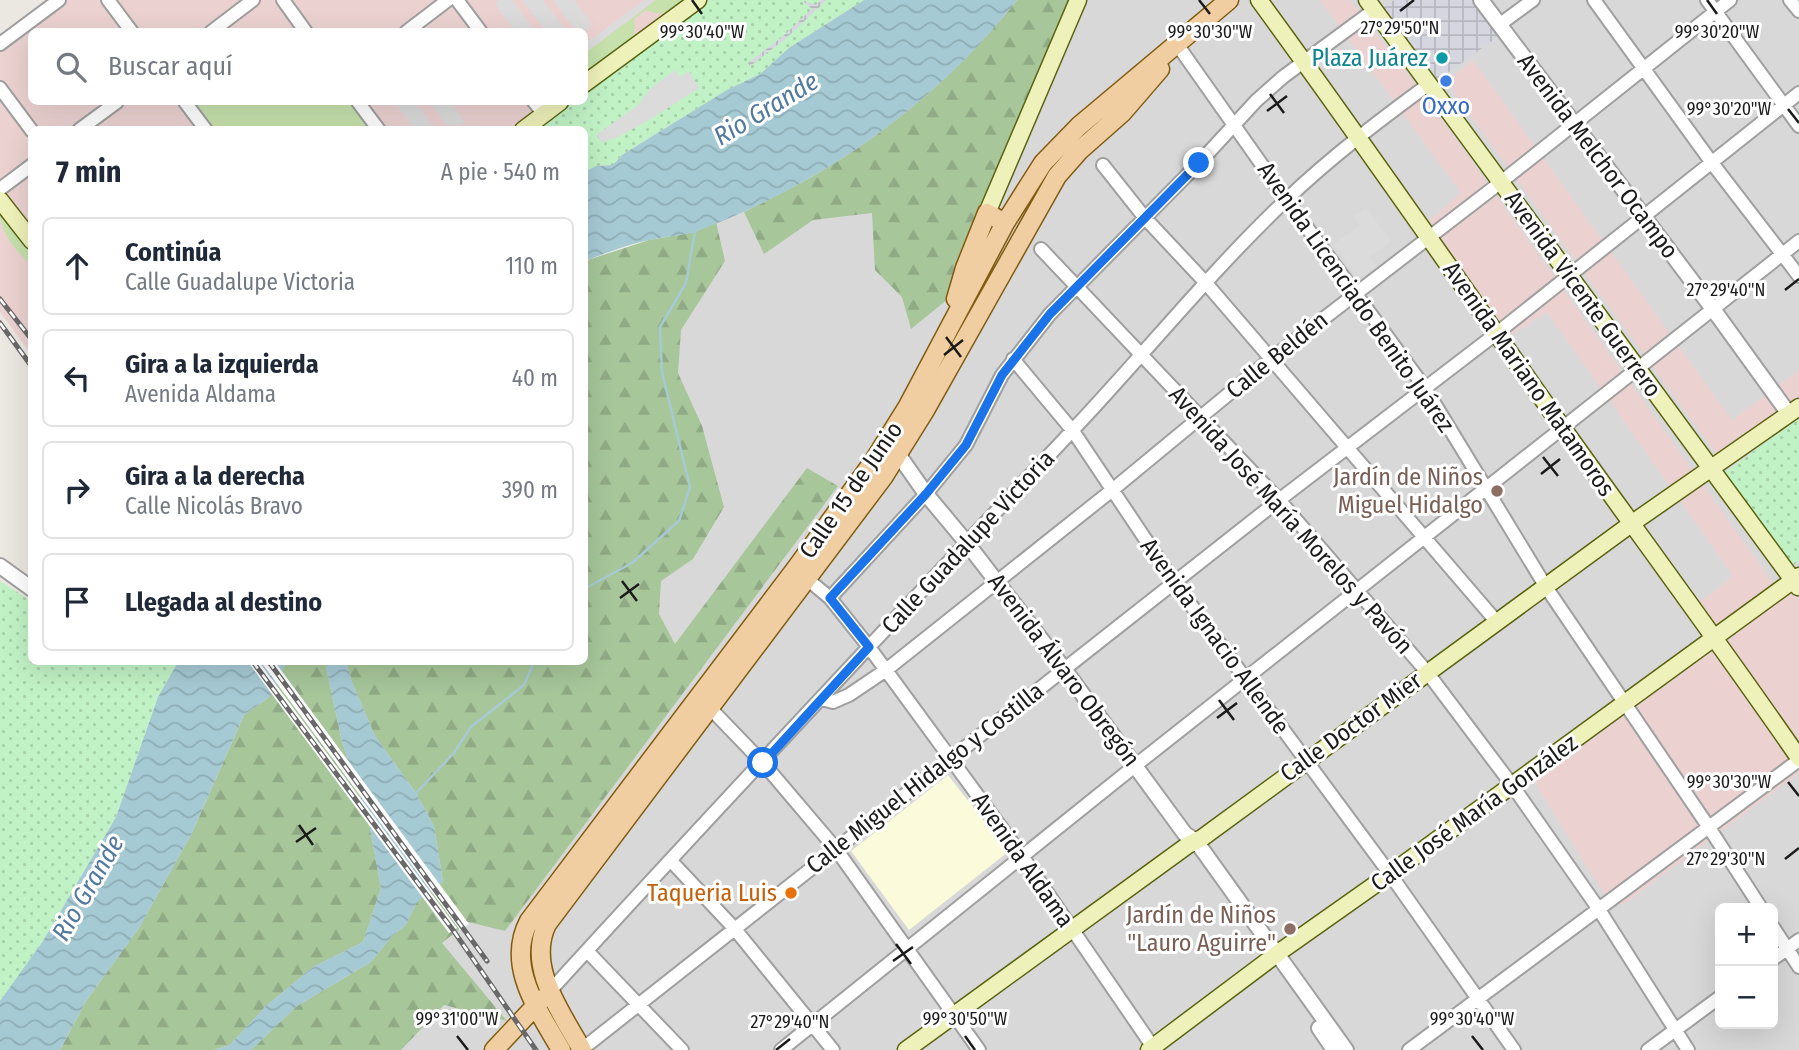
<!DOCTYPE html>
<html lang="es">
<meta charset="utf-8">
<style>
body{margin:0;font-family:"Fira Sans Condensed",sans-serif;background:#f2f2f3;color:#1f2937}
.controls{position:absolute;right:21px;bottom:21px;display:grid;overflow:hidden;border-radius:10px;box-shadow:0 7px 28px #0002}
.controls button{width:63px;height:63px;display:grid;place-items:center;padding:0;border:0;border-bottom:2px solid #e0e1e3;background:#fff;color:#1f2937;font:35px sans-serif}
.stop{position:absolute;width:21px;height:21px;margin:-16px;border:5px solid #1a73e8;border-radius:50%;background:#fff}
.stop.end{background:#1a73e8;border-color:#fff;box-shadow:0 2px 7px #0008}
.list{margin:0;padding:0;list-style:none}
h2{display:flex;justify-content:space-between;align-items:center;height:91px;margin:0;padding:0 28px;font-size:30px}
h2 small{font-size:23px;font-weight:400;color:#747a83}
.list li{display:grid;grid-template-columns:46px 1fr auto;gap:21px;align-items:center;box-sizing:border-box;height:98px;margin:0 14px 14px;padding:0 14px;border:2px solid #e0e1e3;border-radius:10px}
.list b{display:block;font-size:26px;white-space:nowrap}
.list p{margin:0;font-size:23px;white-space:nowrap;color:#747a83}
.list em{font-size:23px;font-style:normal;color:#747a83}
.icon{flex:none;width:38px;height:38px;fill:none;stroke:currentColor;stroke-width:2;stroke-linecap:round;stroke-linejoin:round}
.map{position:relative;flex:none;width:1799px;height:1050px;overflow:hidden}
.search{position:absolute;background:#fff;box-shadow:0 7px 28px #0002;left:28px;top:28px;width:560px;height:77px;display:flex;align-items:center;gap:18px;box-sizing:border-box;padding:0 24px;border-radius:10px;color:#747a83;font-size:26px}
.panel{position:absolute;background:#fff;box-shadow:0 7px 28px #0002;left:28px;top:126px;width:560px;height:539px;border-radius:10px}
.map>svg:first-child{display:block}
.residential{fill:#d9d8d8;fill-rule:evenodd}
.commercial{fill:#ebd2d1;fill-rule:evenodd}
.education{fill:#fbfbdb}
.grass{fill:#c6e1ac}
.forest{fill:url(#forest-firs)}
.park{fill:url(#park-dots)}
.parking{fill:#dbdbdb}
.plaza{fill:url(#plaza-grid)}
.water{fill:url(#water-waves)}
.pier{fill:#fff}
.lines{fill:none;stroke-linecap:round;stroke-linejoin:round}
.stream{stroke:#a6cad4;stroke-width:2.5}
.minor-casing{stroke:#9f9f9f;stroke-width:16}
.tertiary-casing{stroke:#9f9f9f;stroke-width:18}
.secondary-casing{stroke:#5a6310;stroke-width:19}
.primary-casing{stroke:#815c10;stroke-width:21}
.minor{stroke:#fff;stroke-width:12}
.tertiary{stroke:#fff;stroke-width:14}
.secondary{stroke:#eef1b9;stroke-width:16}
.primary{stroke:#f0cea1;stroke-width:18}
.rail-casing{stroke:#696969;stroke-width:5}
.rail{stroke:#fff;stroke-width:2.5;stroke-dasharray:8;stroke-linecap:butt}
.route{stroke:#1a73e8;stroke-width:9}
.ticks{fill:none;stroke:#1b1b1b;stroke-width:2.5}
.culture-dot{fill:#0f9aa8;stroke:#fff;stroke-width:2.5}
.shop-dot{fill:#3f7fe0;stroke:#fff;stroke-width:2.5}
.education-dot{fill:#8d6e63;stroke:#fff;stroke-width:2.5}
.food-dot{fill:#e8710a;stroke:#fff;stroke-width:2.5}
.labels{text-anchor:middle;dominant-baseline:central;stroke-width:6;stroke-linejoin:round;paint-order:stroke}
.culture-label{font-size:24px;fill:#0d838f;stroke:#fff;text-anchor:end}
.shop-label{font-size:24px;fill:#366cbe;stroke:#fff}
.street-label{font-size:24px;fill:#1b1b1b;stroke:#fff}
.education-label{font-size:24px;fill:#785e54;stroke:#fff;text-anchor:end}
.food-label{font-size:24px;fill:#c56008;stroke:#fff;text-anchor:end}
.water-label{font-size:26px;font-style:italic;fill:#53799e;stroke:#fff}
.ticks-label{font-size:18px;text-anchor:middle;fill:#1b1b1b;stroke:#fff;stroke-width:6;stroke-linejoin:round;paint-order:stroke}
</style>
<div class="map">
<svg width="1799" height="1050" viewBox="0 0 1799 1050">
<defs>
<pattern id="forest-firs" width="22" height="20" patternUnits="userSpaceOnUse" patternTransform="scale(1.75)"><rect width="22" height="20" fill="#a7c69a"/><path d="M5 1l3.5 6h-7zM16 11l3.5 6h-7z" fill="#8faa84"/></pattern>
<pattern id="park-dots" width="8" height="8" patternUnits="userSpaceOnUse" patternTransform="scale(1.75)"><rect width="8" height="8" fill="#c1f2c5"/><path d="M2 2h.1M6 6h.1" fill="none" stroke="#a5cfa9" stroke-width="1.8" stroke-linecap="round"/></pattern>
<pattern id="plaza-grid" width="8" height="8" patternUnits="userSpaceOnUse" patternTransform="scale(1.75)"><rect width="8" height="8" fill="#d6d6e0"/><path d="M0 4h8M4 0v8" fill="none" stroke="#b7b7c0"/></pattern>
<pattern id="water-waves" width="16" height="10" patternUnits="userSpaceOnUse" patternTransform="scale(1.75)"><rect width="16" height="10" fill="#a6cad4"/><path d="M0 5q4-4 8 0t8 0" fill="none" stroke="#8eadb5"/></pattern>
</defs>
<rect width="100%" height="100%" fill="#ebe8e1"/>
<path class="residential" d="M1017,0H1799V1050H60L282,674L286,662H584L585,261L695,232L716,222L1002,19ZM1720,908H1773V1024H1720Z"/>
<path class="commercial" d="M59,0H864L748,78L654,136L622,155L585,172L584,130H32L31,354L0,312V44ZM32,32H584V102H32Z
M1320,0H1350L1431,104L1774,584L1711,628L1696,605L1733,576L1547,312L1507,338L1424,225L1461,193Z
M1473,60L1732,420L1799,370V396L1717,455L1446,82Z
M1799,586V773L1623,905L1605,895L1534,782Z"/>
<path class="education" d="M948,775L1008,852L909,930L851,851Z"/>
<path class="grass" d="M656,0H687C672,10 664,18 646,10L634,19L635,28L632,40L585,77V53Z
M191,102H352L373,129H212Z
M0,212L31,251V265C16,251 0,233 0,212Z"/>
<path class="forest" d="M1017,0H1070L948,299L911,329L902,297L875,270L872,213L813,220L764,254L744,212C767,200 792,189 815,175C892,130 962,70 1017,0Z
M716,222L725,261L681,330L678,373L702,426L724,507L693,559L661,581L659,614L675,644L807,468L838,486L505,931L468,922L442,943L507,1021L444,1005L401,1050H251L297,1006L371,962L393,935L405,926L417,902L443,882L434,826L416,793L375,736L352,682L346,662H584L585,261L649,240L695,232Z
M286,662H325L342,742L369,823L381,888L363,942L313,967L266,1006L230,1045L214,1050H60L86,1001L139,928L191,835L244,715L268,698Z"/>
<path class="park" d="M710,0H864L789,48L760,74L727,90L622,155L613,165H601L585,172L584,130H536L574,102H584L585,93Z
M1799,418V561L1792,566L1724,473Z
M0,581L31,601L32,662H178L158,697L116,817L43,941L0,1001Z"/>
<path class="parking" d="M498,0H512L535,31H515L495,4Z
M522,0H543L566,31H546Z
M553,0H574L592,24L586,31L584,28L581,31H576Z
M644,0H656L585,53V44Z
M675,70L680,77L689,71L699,88L649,120L618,137L602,142L596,135L638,105L650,89Z
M394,102H415L434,127L431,129H415Z
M430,102H450L465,122L458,127L456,124L449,128Z
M1366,208L1391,241L1370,256L1376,266L1359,279L1333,245L1360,225L1354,217Z"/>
<path class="plaza" d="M802,0L815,5L822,0H827L784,40L750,66L748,63L782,37L812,9Z
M1394,0H1474L1500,35L1435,82L1381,9Z"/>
<path class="water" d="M864,0H1017C936,104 821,185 697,231C683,236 666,236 650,240C628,244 606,253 585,261V172L596,166L613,165L622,155L727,90L760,74L789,48Z
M178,662H286L274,691L268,698L244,715L191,835L139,928L86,1001L60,1050H0V1001L43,941L116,817L158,697Z
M325,662H346L352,682L375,736L416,793L434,826L443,882L417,902L405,926L393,935L371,962L297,1006L251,1050H215L230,1045L266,1006L313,967L363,942L381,888L369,823L342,742Z"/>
<path class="pier" d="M248,662H259L457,928L449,933Z
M261,662H275L469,924L460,930Z"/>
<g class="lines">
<path class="stream" d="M584,589L632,563L679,521L690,487L662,372L660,327L686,283L695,231
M416,793L453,754L471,727L524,685L534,662"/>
<defs>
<path id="minor" d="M108,0L132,32
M283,0L306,32
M457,0L481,32
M1594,0L1712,163L1799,276
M1707,0L1799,126
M1790,0L1799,11
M1499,25L1533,0
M211,32L253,0
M406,32L448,0
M0,44L59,0
M1171,47L1181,50L1286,199L1425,388L1546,587L1708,826L1761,908
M0,88L32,131
M185,102L206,130
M358,102L379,130
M534,102L544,114
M79,130L117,102
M1103,165L1145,218L1205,282L1496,621
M0,189L32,165
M1041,249L1279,500L1427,672L1512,785L1598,908L1688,1050
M1013,359L1073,431L1174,582L1390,874L1514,1050
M806,578L830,598L869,647L1022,856L1155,1050
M830,598L926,494L966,445L1002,375L1050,314L1199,163L1256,101L1283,77L1374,10
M822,699L833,702L849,695L886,670L1111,491L1271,359L1501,182L1730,0
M709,707L763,763L836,849L979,1050
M671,861L734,928L833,1050
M1773,927L1799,967
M587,951L682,1050
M1773,959L1799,940
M550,991C721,803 896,618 1070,433C1143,356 1209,273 1286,200C1331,157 1380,120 1429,84
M581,1050L1279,500L1497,333L1799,93
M781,1050L1136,765L1799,241
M1409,1050L1799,760
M1648,1050L1720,997"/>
<path id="tertiary" d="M1481,0L1713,309L1789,414
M892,449L898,454L926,494L966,542L1064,669L1185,834L1196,841L1346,1050
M0,566L32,589
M1319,1028L1334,1050"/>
<path id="secondary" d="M1259,0C1363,142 1463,287 1565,431C1643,540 1723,648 1799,758
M1367,0L1798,587
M584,84L698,0
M523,130L560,102
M0,200L32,241
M987,213L1078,0
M906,1050L1188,845L1202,838L1631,524L1799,407
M1149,1050L1278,953L1390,874L1799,576"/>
<path id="primary" d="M956,299L965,268L987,213L1005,223
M494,1050L542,999
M561,1050C539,1011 505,966 529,921L797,567L873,462L908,406L1005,223L1043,163L1079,126L1229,0
M582,1050C562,1013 526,967 547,924L884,476L924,412L1057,176L1079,151L1122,113L1160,69"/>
</defs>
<use href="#minor" class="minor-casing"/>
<use href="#tertiary" class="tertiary-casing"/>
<use href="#secondary" class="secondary-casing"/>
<use href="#primary" class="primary-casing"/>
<use href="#minor" class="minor"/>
<use href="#tertiary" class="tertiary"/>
<use href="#secondary" class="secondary"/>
<use href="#primary" class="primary"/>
<defs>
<path id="rail" d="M0,299L32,340
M0,323L32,367
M253,662L453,930L536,1050
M269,662L487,961"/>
</defs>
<use href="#rail" class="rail-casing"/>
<use href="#rail" class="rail"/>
</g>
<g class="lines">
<path class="route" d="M763,763L869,647L830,598L926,494L966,445L1002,375L1050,314L1199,163"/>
</g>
<path class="ticks" d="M692,0L702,14M1199,0L1210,14M1707,0L1717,14M1400,11L1414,0M1270,94L1284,113M1788,109L1799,123M1267,111L1287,96M1785,290L1799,279M946,337L961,357M944,355L963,340M1543,457L1558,476M1541,474L1560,459M622,581L637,601M620,598L639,584M1219,700L1234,720M1217,718L1237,703M1788,782L1799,796M299,825L313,845M296,842L316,828M1785,859L1799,848M896,944L911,964M893,961L913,947M457,1036L468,1050M965,1036L975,1050M1472,1036L1483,1050M776,1050L790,1039"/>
<circle class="culture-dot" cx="1442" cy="58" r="7"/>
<circle class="shop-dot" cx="1446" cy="81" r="7"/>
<g class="education-dot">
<circle cx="1497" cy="491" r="7"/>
<circle cx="1290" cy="929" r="7"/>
</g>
<circle class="food-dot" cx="791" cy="893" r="7"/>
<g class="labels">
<g class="culture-label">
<text x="1428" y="58">Plaza Juárez</text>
</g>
<g class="shop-label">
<text x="1446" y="106">Oxxo</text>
</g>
<g class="street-label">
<text transform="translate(1598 156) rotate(53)">Avenida Melchor Ocampo</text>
<text transform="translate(1583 294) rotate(54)">Avenida Vicente Guerrero</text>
<text transform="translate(1356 297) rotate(55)">Avenida Licenciado Benito Juárez</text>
<text transform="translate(1277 355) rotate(-39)">Calle Beldén</text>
<text transform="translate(1529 379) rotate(55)">Avenida Mariano Matamoros</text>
<text transform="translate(851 490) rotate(-55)">Calle 15 de Junio</text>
<text transform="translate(1291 520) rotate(48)">Avenida José María Morelos y Pavón</text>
<text transform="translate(968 542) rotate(-47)">Calle Guadalupe Victoria</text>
<text transform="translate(1215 636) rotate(54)">Avenida Ignacio Allende</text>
<text transform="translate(1064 670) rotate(53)">Avenida Álvaro Obregón</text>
<text transform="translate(1351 727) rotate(-36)">Calle Doctor Mier</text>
<text transform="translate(925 778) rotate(-38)">Calle Miguel Hidalgo y Costilla</text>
<text transform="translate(1474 813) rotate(-36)">Calle José María González</text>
<text transform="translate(1023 860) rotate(55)">Avenida Aldama</text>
</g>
<g class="education-label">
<text x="1483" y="477">Jardín de Niños<tspan x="1483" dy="28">Miguel Hidalgo</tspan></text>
<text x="1276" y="915">Jardín de Niños<tspan x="1276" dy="28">"Lauro Aguirre"</tspan></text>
</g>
<g class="food-label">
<text x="777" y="893">Taqueria Luis</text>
</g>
<g class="water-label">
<text transform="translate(766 109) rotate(-31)">Rio Grande</text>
<text transform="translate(88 888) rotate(-60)">Rio Grande</text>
</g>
</g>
<g class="ticks-label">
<text x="1400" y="34">27°29'50"N</text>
<text x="702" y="38">99°30'40"W</text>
<text x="1210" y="38">99°30'30"W</text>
<text x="1717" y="38">99°30'20"W</text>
<text x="1729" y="115">99°30'20"W</text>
<text x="1726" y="296">27°29'40"N</text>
<text x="1729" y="788">99°30'30"W</text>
<text x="1726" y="865">27°29'30"N</text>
<text x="457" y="1025">99°31'00"W</text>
<text x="965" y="1025">99°30'50"W</text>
<text x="1472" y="1025">99°30'40"W</text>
<text x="790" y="1028">27°29'40"N</text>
</g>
</svg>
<div class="controls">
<button>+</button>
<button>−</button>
</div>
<div class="stop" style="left:763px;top:763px"></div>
<div class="stop end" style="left:1199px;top:163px"></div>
<div class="search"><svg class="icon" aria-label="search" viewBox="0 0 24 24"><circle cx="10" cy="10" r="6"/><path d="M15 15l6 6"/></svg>Buscar aquí</div>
<section class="panel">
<h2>7 min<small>A pie · 540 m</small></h2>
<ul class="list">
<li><svg class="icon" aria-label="ahead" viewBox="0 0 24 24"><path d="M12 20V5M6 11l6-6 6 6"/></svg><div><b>Continúa</b><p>Calle Guadalupe Victoria</p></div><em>110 m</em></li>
<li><svg class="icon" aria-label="left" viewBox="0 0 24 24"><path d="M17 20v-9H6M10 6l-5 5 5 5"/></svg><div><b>Gira a la izquierda</b><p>Avenida Aldama</p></div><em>40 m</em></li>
<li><svg class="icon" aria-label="right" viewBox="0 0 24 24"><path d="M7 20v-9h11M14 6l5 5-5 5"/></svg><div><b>Gira a la derecha</b><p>Calle Nicolás Bravo</p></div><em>390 m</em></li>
<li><svg class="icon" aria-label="arrive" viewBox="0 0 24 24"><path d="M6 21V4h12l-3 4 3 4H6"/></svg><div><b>Llegada al destino</b></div></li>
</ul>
</section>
</div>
